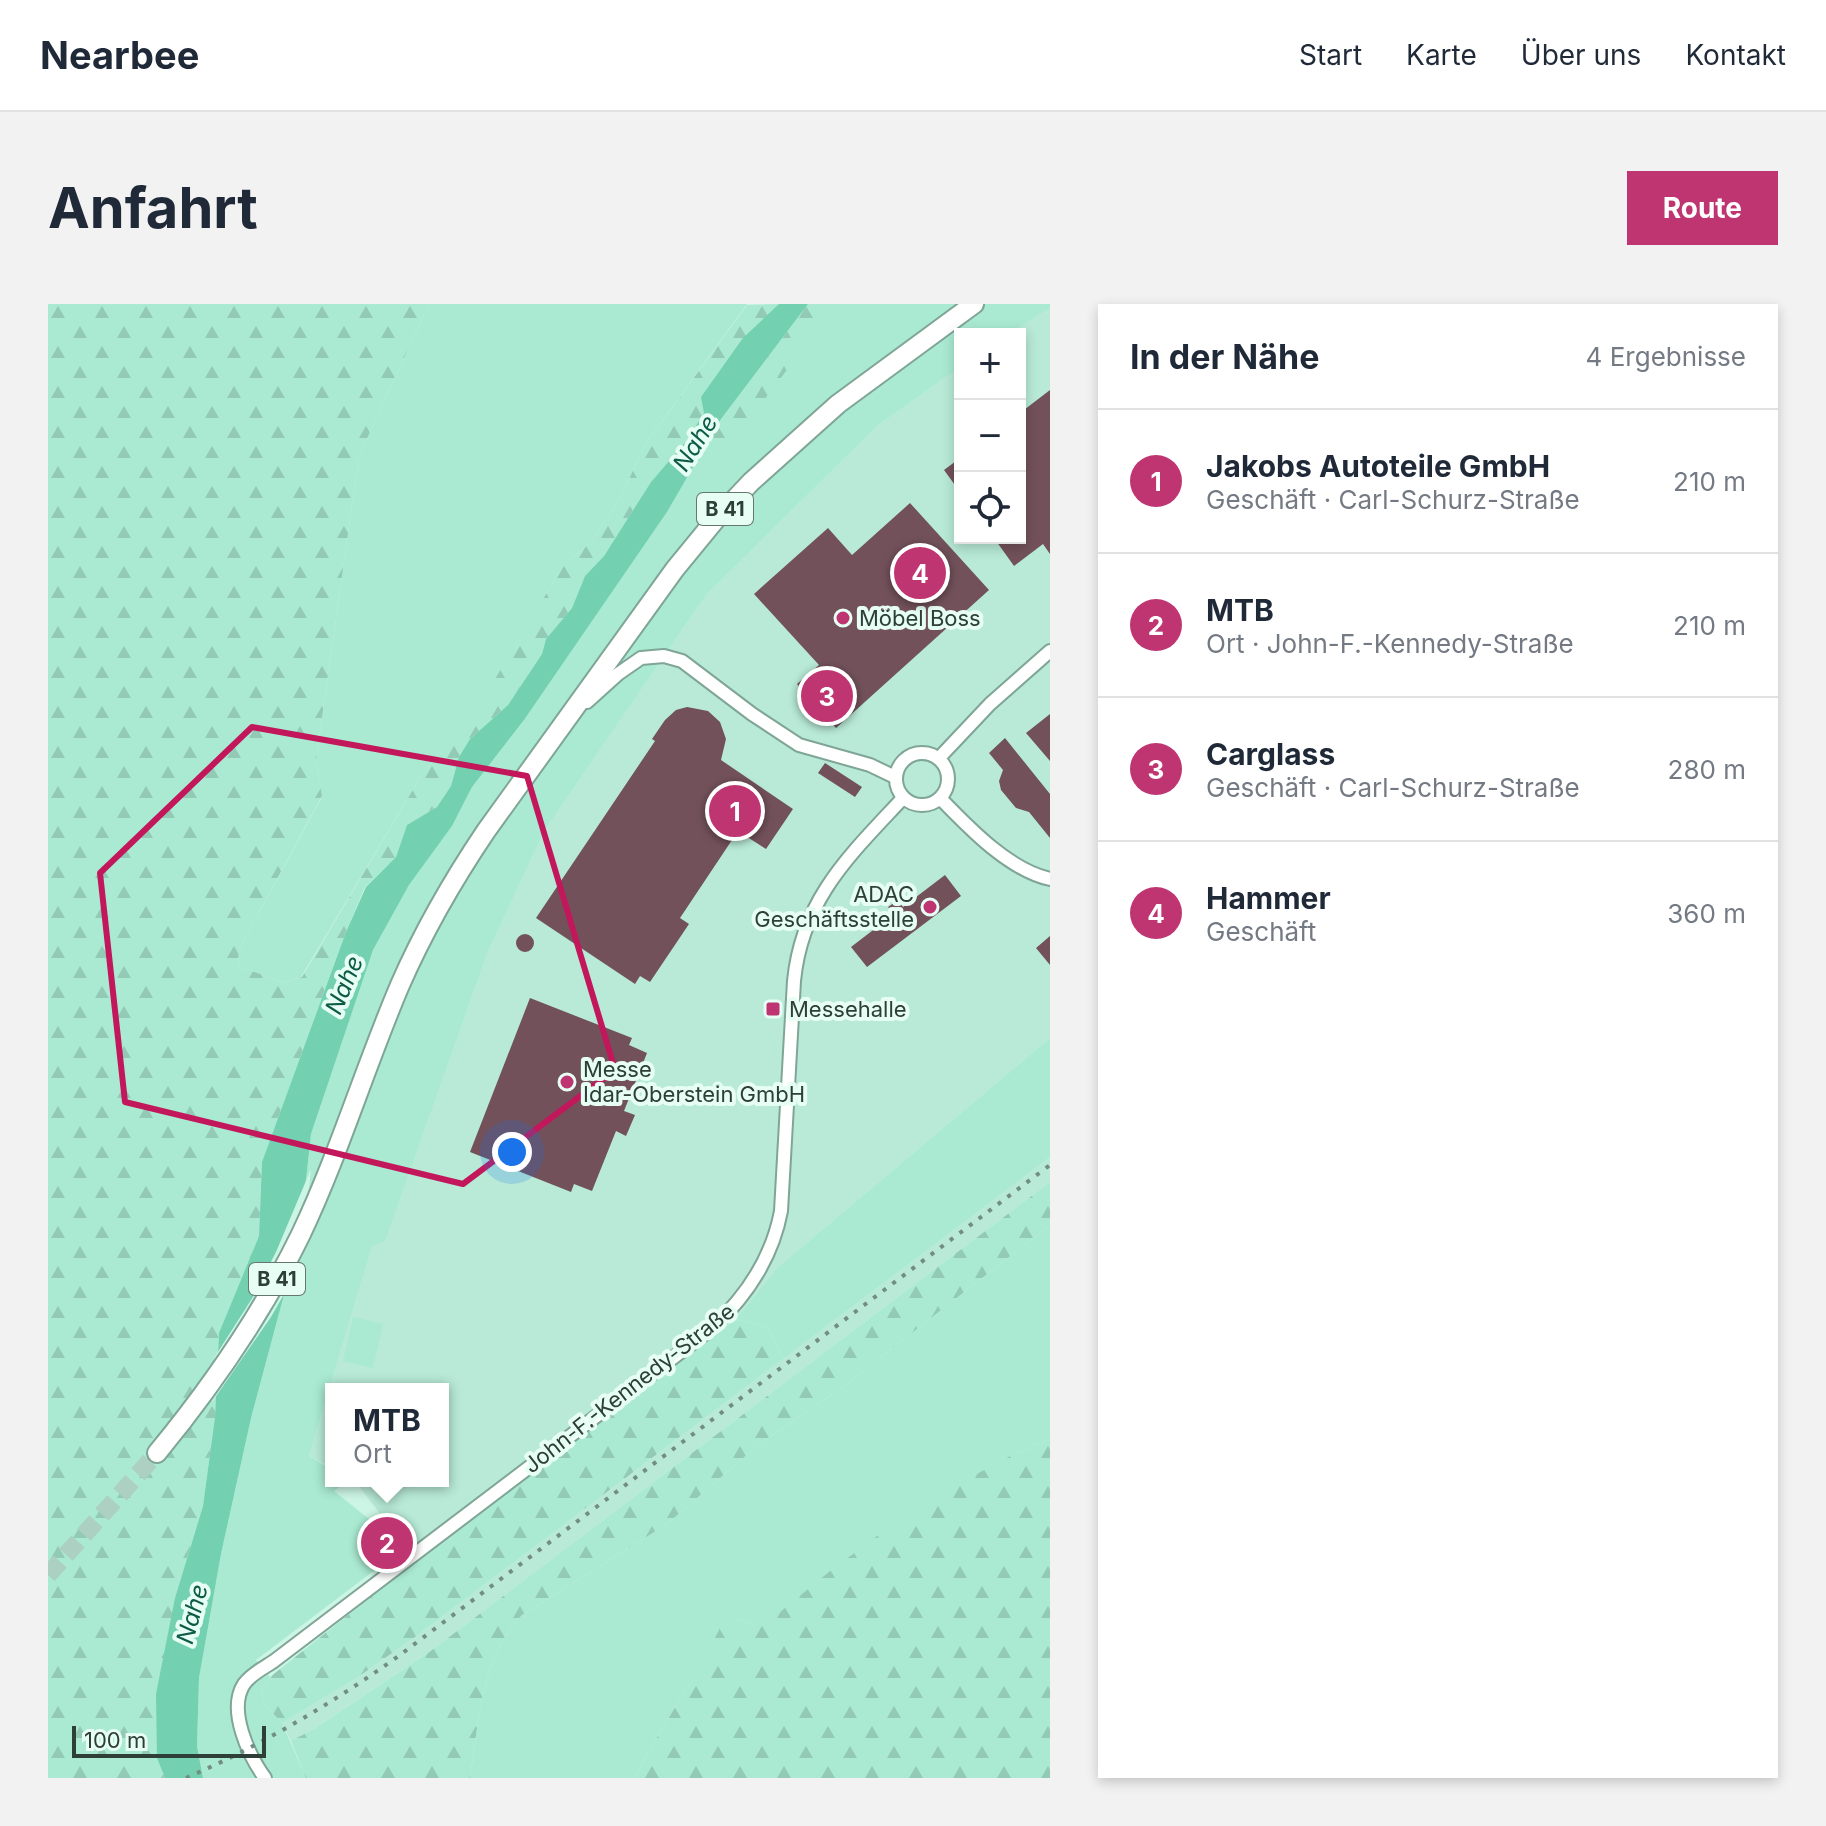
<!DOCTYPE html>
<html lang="de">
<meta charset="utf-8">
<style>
body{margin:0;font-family:Inter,sans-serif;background:#f2f2f3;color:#1f2937}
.controls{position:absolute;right:24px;top:24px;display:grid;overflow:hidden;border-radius:0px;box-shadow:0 4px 12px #0003}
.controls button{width:72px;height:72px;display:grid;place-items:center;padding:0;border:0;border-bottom:2px solid #e0e1e3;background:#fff;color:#1f2937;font:40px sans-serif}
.scale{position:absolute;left:24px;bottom:20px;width:194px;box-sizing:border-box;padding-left:8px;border:4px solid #2e3e38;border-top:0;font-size:22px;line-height:28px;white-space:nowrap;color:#2e3e38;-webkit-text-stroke:6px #e6fef4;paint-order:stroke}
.you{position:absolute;left:464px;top:848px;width:28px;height:28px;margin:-20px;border:6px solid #fff;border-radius:50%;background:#1a73e8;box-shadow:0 0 0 12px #1a73e833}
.badge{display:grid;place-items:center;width:52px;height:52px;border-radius:50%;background:#bf3571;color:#fff;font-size:26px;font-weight:700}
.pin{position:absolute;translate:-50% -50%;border:4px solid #fff;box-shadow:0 2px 8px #0006}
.popup{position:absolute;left:277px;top:1079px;width:124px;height:104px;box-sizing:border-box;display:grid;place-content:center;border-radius:0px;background:#fff;filter:drop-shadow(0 2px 6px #0005);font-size:26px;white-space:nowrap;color:#747a83}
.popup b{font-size:30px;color:#1f2937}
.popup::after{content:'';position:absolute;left:50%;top:100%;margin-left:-16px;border:16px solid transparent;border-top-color:#fff}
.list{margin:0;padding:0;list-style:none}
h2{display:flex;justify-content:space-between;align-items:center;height:104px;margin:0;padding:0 32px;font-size:34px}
h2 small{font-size:26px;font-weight:400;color:#747a83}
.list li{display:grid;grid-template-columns:52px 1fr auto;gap:24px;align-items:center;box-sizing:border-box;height:144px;padding:0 32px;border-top:2px solid #e0e1e3}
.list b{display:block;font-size:30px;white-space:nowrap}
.list p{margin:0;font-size:26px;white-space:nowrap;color:#747a83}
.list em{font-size:26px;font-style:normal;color:#747a83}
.icon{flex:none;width:44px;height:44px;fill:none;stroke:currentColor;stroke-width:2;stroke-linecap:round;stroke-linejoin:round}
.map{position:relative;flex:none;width:1002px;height:1474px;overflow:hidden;border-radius:0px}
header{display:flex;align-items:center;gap:48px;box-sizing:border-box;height:112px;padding:0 40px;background:#fff;border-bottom:2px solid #e0e1e3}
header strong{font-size:38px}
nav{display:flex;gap:44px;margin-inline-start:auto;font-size:28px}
.intro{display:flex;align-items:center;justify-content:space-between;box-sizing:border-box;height:192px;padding:0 48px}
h1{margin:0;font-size:56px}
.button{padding:20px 36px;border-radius:0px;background:#bf3571;color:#fff;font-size:28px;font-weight:700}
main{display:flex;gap:48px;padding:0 48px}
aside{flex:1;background:#fff;border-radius:0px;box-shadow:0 4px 12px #0003}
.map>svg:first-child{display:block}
.built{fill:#b8ead7}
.grass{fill:#aaead2}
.forest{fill:url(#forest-firs)}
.water{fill:#73d0b0}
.pier{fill:#ccf5e5}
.building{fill:#72515b}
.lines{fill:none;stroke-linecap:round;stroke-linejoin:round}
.primary-tunnel{stroke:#acd0c2;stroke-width:18;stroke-dasharray:18 9;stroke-linecap:butt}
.minor-casing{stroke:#7fa596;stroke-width:16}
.primary-casing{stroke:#7fa596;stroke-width:22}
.minor{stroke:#fff;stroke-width:12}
.primary{stroke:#fff;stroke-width:18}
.rail{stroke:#728d82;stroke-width:4;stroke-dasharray:4 8;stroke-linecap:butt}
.marked{fill:none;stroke:#c2185b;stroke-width:6;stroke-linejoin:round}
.poi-dot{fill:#bf3571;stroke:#e6fef4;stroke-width:3}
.labels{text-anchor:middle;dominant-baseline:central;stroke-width:8;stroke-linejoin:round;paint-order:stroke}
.shield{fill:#e6fef4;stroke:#657870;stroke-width:2}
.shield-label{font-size:20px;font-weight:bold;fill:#2e3e38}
.poi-label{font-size:22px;fill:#2e3e38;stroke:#e6fef4;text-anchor:start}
.street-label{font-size:22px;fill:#2e3e38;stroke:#e6fef4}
.water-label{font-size:24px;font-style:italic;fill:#0d5a46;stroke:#e6fef4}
</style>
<header>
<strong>Nearbee</strong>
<nav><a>Start</a><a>Karte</a><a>Über uns</a><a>Kontakt</a></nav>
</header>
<div class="intro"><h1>Anfahrt</h1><a class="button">Route</a></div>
<main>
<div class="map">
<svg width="1002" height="1474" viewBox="0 0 1002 1474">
<defs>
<pattern id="forest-firs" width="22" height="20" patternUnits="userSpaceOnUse" patternTransform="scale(2)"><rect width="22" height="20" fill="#aaead2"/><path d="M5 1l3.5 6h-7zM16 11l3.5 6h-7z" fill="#93cab5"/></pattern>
</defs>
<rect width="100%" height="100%" fill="#ccf5e5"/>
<path class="built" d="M1002,4V734L729,964L688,1015L368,1257L307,1177H395V1085H283V1163L261,1152L324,941L337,936L439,650L497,526L658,291L829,122L912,63V234H972V30H961Z
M1002,853V878L380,1349L266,1425L243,1437L234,1419L310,1373L367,1333Z"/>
<path class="grass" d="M381,0H699L596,142L573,193L545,236L515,262L435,396L373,472L253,673L235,678L190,662L191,645L274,493L268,456L311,152Z
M789,0H1002V4L961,30H912V63L829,122L658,291L497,526L439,650L337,937L324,942L261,1152L283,1165V1177H300L286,1187L321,1215L352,1247L208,1356L222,1373L213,1385L217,1401L234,1419L258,1474H155L149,1442L151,1374L173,1250L203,1114L252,931L263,830L325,646L361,581L404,522L424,483L476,416L619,208L656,144L667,149Z
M1002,734V853L735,1055L719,1023L688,1015L729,964Z
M1002,921V1135L966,1150L782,1267L727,1313L707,1321L687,1315L676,1317C650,1371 614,1420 587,1474H422C432,1414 431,1357 474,1311L619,1220L709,1142L796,1082Z
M305,1013L335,1020L325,1064L295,1057Z"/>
<path class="forest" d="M0,0H381L311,152L268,456L274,492L191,645L190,662L235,678L254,673L373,472L435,395L515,262L545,236L573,193L596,142L699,1L731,0L639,136L603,178L556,252L537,272L524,304L498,335L494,350L460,401L422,435L411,453L403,482L389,503L359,521L348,553L317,583L298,628L214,858L211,932L171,1029L167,1113L155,1202L127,1294L109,1454L117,1474H0Z
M760,0H789L679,145L667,149L656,144L673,115Z
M1002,878V921L796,1082L709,1142L619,1220L474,1311C431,1357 432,1414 422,1474H258L243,1437L266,1425L380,1349Z
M688,1015L719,1023L735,1055L367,1333L310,1373L234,1419L217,1401L213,1385L222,1373L368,1257Z
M1002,1135V1474H587C614,1420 650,1371 676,1316L687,1315L707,1321L726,1313L782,1267L871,1201L966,1150Z"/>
<path class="water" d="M731,0H760L673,115L619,208L476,416L424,483L404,522L361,581L325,646L263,830L252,931L203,1114L173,1250L151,1374L149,1442L155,1474H117L109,1454L108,1390L127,1294L155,1202L167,1113L171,1029L211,932L214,858L298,628L318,583L348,553L359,521L389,503L403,482L411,453L422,435L460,401L494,350L498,335L524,304L537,272L556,252L603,178L639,136L656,109L653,93L695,34Z"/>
<path class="pier" d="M263,865L256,932L244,976L223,1013L164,1098L166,1054L205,993L228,948Z"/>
<path class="building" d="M1002,86V250L995,240L966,262L946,234H972V109Z
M912,154V188L896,166Z
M862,199L941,286L788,424L749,380L771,361L706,290L780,224L804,251Z
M639,403L660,407L672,418L678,435L673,456L745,505L718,545L690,527L632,614L641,620L602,678L592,672L587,680L488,614L607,437L604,435L617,416L628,406Z
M1002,410V457L978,429Z
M957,434L1002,490V534L981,508L968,504L953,486L951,477L955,466L941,449Z
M777,459L814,483L807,493L770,469Z
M897,571L913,592L819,663L803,643L846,610L840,603L850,596L855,603Z
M468 639a9 9 0 1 1 18 0a9 9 0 1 1-18 0Z
M1002,632V661L988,644Z
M482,694L584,734L581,741L599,749L576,807L587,811L578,832L568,827L544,887L526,880L523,888L422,848Z"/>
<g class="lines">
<path class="primary-tunnel" d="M0,1271L109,1149"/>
<defs>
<path id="minor" d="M539,398L570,370L593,354L616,352L634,357L704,410L751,441L822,461L847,473
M848 475a26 26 0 1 1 52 0a26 26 0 1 1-52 0Z
M891,454L942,400L1002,347
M892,494C921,524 961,566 1002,575
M217,1474C201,1452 179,1406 196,1380C204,1369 216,1364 226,1357L663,1025C698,993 724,955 733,907L746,677C754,595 802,551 855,494"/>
<path id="primary" d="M109,1149C165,1081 214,1010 253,930C291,850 317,763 352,681C376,626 405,576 438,527L627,265L668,215L703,178L790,100L926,0"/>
</defs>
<use href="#minor" class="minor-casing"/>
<use href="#primary" class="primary-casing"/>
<use href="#minor" class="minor"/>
<use href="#primary" class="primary"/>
<path class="rail" d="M138,1474C214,1441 285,1399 352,1351L1002,861"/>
</g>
<path class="marked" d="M204,423L479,472L567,766L415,880L77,798L52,569Z"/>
<g class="poi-dot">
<circle cx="795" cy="314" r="8"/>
<circle cx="882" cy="603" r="8"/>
<rect x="717" y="697" width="16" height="16" rx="4"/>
<circle cx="519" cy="778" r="8"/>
</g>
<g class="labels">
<g class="shield">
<rect x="649" y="189" width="56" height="32" rx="6"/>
<rect x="201" y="959" width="56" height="32" rx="6"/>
</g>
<g class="shield-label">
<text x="677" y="205">B 41</text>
<text x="229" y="975">B 41</text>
</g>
<g class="poi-label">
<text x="811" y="314">Möbel Boss</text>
<text x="866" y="590" text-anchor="end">ADAC<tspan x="866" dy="25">Geschäftsstelle</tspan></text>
<text x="741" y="705">Messehalle</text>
<text x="535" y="765">Messe<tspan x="535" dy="25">Idar-Oberstein GmbH</tspan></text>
</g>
<g class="street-label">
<text transform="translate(581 1084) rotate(-38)">John-F.-Kennedy-Straße</text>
</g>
<g class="water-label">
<text transform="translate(647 139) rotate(-58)">Nahe</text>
<text transform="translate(296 681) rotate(-67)">Nahe</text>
<text transform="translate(144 1310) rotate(-75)">Nahe</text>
</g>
</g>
</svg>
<div class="controls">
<button>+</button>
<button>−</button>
<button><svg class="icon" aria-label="locate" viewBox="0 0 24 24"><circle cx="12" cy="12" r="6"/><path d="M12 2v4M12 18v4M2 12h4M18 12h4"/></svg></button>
</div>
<div class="scale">100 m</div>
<div class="you"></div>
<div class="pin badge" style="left:687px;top:507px">1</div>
<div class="pin badge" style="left:339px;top:1239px">2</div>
<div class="popup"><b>MTB</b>Ort</div>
<div class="pin badge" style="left:779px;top:392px">3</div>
<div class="pin badge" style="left:872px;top:269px">4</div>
</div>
<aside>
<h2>In der Nähe<small>4 Ergebnisse</small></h2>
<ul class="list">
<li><span class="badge">1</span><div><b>Jakobs Autoteile GmbH</b><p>Geschäft · Carl-Schurz-Straße</p></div><em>210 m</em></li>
<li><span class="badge">2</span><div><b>MTB</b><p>Ort · John-F.-Kennedy-Straße</p></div><em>210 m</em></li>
<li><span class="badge">3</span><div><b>Carglass</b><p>Geschäft · Carl-Schurz-Straße</p></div><em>280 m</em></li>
<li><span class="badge">4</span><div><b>Hammer</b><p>Geschäft</p></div><em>360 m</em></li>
</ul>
</aside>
</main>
